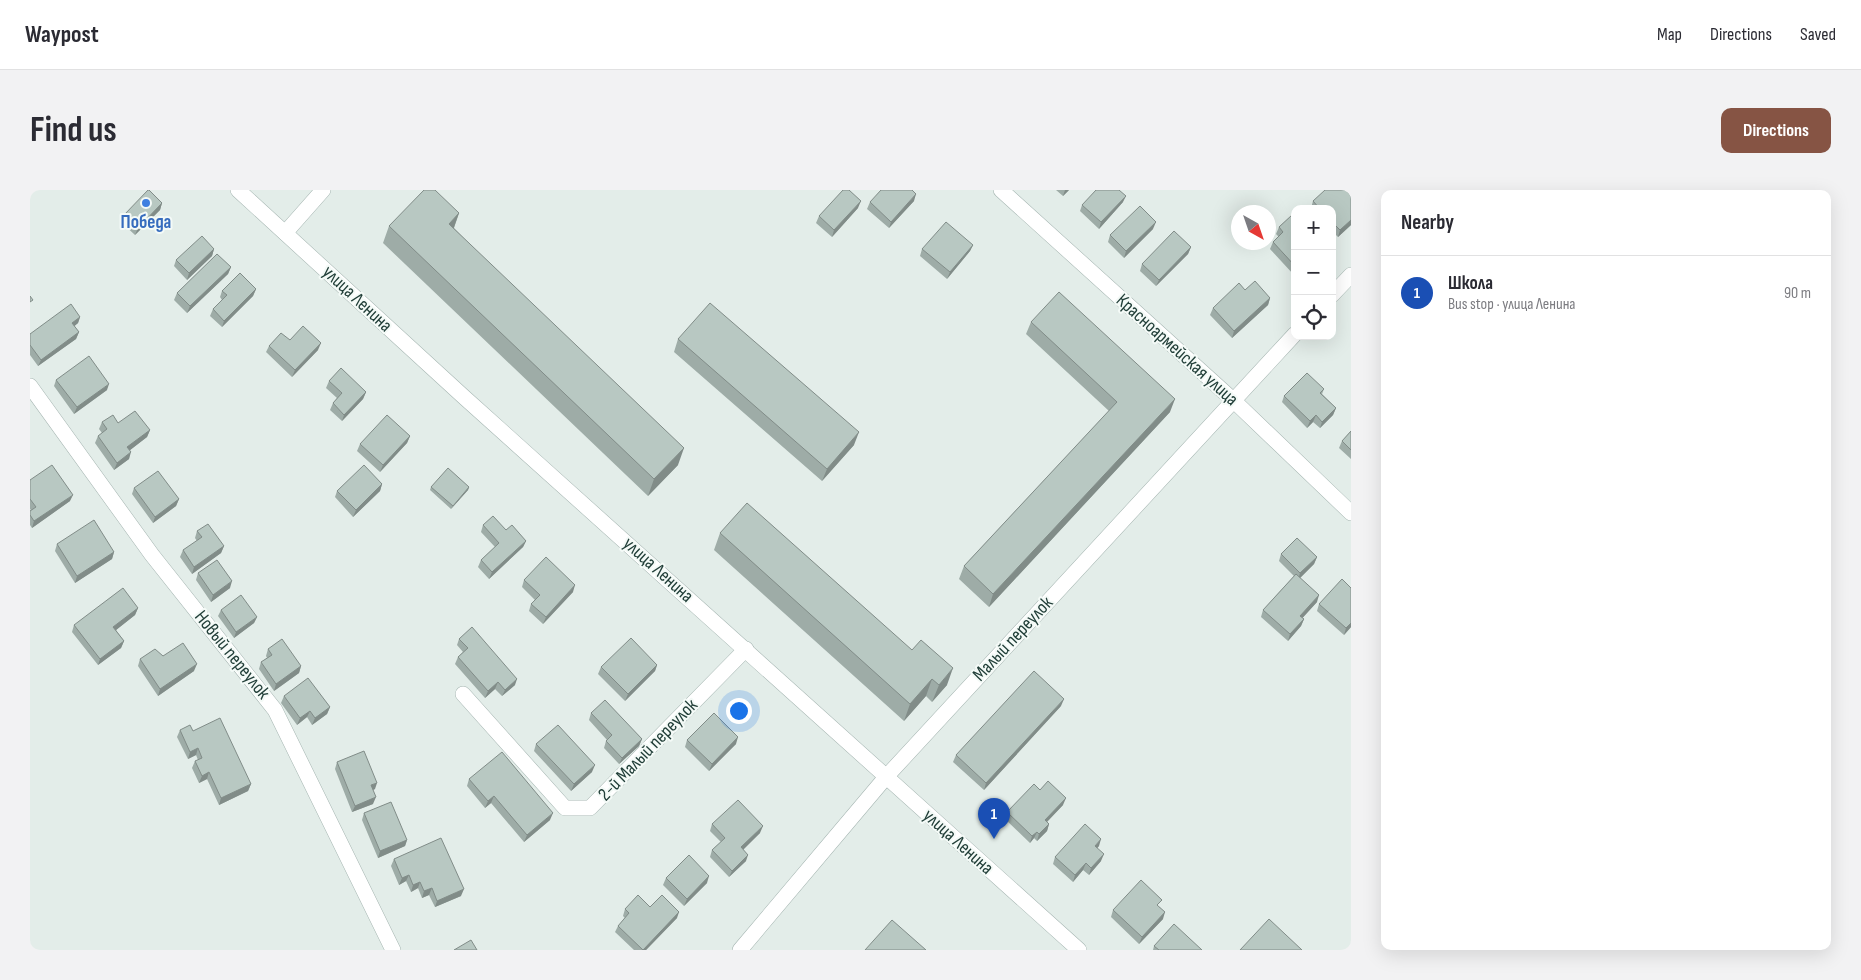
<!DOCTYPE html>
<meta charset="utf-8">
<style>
body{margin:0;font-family:"Sofia Sans Condensed",sans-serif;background:#f2f2f3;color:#2b2b33}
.controls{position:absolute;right:15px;top:15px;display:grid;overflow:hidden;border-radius:10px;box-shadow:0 5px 20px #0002}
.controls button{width:45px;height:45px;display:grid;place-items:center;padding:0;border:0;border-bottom:1px solid #e1e1e2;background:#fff;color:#2b2b33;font:25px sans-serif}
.compass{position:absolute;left:1201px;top:15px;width:45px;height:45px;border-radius:50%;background:#fff;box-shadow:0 5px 20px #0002;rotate:140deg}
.you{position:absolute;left:708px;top:520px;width:18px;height:18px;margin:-12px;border:4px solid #fff;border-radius:50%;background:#1a73e8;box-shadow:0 0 0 8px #1a73e833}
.badge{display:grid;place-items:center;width:32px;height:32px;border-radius:50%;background:#865444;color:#fff;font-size:16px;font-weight:700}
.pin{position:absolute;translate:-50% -41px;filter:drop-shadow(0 1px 2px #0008)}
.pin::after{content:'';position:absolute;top:26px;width:18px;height:15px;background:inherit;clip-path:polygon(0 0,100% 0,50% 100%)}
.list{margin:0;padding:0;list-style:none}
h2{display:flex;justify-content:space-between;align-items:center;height:65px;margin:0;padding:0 20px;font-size:21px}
h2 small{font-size:16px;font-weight:400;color:#7c7c81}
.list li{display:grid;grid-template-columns:32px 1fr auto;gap:15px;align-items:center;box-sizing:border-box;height:75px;padding:0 20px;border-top:1px solid #e1e1e2}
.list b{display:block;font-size:19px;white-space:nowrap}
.list p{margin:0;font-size:16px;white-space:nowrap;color:#7c7c81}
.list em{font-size:16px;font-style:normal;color:#7c7c81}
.icon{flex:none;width:28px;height:28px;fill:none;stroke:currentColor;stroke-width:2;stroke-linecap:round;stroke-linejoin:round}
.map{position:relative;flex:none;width:1321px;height:760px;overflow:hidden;border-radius:10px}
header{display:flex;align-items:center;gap:30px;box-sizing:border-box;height:70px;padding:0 25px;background:#fff;border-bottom:1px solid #e1e1e2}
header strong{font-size:24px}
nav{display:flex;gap:28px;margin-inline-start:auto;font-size:18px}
.intro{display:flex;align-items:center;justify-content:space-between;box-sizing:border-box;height:120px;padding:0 30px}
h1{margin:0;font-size:35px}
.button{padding:12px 22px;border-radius:10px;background:#865444;color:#fff;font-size:18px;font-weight:700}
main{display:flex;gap:30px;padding:0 30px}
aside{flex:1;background:#fff;border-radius:10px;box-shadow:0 5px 20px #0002}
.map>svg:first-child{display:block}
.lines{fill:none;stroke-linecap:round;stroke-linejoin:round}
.minor-casing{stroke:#a5b5b1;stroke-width:16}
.tertiary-casing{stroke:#a5b5b1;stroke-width:16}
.minor{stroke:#fff;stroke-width:15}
.tertiary{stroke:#fff;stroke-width:15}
.wall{fill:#9eaca7}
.shaded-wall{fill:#818c88}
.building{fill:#b8c8c2;stroke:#818c88}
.shop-dot{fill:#3f7fe0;stroke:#f4faf7;stroke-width:2}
.labels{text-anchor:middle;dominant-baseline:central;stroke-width:4;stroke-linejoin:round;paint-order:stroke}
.shop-label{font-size:19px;font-weight:bold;fill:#366cbe;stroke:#f4faf7}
.street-label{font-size:19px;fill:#223f39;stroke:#f4faf7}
</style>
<header>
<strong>Waypost</strong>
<nav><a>Map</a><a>Directions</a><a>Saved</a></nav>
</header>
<div class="intro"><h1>Find us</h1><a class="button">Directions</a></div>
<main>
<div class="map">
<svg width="1321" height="760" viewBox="0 0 1321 760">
<rect width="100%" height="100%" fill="#e3ede9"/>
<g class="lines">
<defs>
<path id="minor" d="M971,0L1203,210L1321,323
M255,43L293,0
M1302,105L1321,85
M0,196L122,365L245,520L363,760
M433,504L535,618H560L716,459
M710,760L856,587L1265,144"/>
<path id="tertiary" d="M208,0L435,208L1049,760"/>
</defs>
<use href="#minor" class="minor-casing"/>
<use href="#tertiary" class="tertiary-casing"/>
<use href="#minor" class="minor"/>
<use href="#tertiary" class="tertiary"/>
</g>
<path class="wall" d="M1026,0H1039L1033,6Z
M1321,0V35L1308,47L1302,41V19L1281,18L1283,11Z
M884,11L859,38L837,19L840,12Z
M1093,12L1069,39L1050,21L1052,15Z
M132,13L130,20L105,45L91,32L94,25Z
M828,18L802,47L786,33L789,26Z
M429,23L424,38L648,275L618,306L353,53L359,36Z
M1265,29V85H1264L1240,59L1243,52L1249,47L1246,44L1249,37Z
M1123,39L1094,68L1078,52L1080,45Z
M943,55L940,61L917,89L890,66L892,59Z
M1161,57L1158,64L1126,96L1110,81L1112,74Z
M184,59L182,66L157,90L144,76L146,70Z
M201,77L198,84L157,123L144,110L147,103Z
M226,99L223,106L192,137L180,126L183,119L192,110L190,107L192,101Z
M1215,100L1240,108L1238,115L1202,148L1180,125L1183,118Z
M50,127L48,133L44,136L49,142L46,149L8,176L0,165V144Z
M1001,132L1140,222L959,417L929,389L934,376L1079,221L996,144Z
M648,149L824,255L792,291L644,162Z
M260,150L288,160L262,187L236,162L239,156Z
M26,190L77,200L44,224L24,196Z
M299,191L336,202L333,209L312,231L300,220L303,213L307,208L296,198Z
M1294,199L1292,204L1306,218L1303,225L1290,238L1283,232L1277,238L1252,212L1254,206Z
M72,232L88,233L120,240L117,247L100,260L99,269L84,280L65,253L68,246L72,243L69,239Z
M1321,241V269L1309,258L1312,251Z
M380,246L377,253L350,282L327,261L330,254Z
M0,290L40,311L2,338L0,335V321L1,320L0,319Z
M352,294L350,301L323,327L305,307L307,301Z
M401,297H439L438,300L421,319L400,300Z
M104,298L149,309L146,316L123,333L102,304Z
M453,335L476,340L496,351L493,357L459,389L448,377L451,370L465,357L451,342Z
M167,341L194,356L191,363L162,384L150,367L153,360L167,351L165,348Z
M690,343L917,495L902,512L896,506L874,531L684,360Z
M27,354L84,362L82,369L45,393L25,361Z
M1251,364L1287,367L1284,374L1270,388L1287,412L1272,428L1274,429L1271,436L1258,451L1231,427L1233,420L1264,386L1249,371Z
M168,383L200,398L181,412L166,390Z
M494,390L543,402L513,434L499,421L501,414L505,410L492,397Z
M1289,414L1321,437L1314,445L1287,421Z
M108,418L105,425L86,440L94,451L91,458L68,475L42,442L44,435Z
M191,420L227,427L224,433L204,448L188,426Z
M429,449L485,495L472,506L465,499L455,508L425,474L428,467L433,462L427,455Z
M238,459L271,476L269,483L244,501L229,479L231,472L237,468L236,466Z
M133,466L164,481L128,506L108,476L110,469Z
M627,475L625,481L595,511L568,484L571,477Z
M254,506L300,517L297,524L282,535L277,527L267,535L251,513Z
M1031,516L954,600L923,572L926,565Z
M561,523L612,549L609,556L589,574L574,558L576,551L577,550L559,530Z
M150,540L163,541L221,594L218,601L189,615L177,589L169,593L162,578L165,571L168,570L166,565L158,569L147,547Z
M657,550L706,554L679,581L655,557Z
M506,554L562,582L541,601L504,561Z
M307,572L345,599L343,600V614L322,622L305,579Z
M439,589L520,630L494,652L461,613L455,618L437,596Z
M1010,600L1033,615L1017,632L1019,634L1017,641L1007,651L1004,648L1000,653L975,629L977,622Z
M334,623L377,650L375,656L348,668L332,630Z
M682,634L730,643L713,659L716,671L699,687L680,667L682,660L691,652L680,641Z
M1069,656L1067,658L1071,671L1059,685L1053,680L1043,692L1023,674L1025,667Z
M364,669L431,706L405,717L399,705L392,708L388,698L381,702L376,691L369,695L361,676Z
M636,688L677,693L654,716L633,695Z
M620,717L647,728L616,760H604L585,742L588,736L595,728L593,726L595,719Z
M1130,717L1133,729L1109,754L1081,727L1083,720Z
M1124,756L1172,760H1123Z"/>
<path class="shaded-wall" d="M1035,0H1039L1033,6Z
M886,4L884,11L859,38L861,32Z
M1096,6L1093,12L1069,39L1071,32Z
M831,11L828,18L802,47L804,40Z
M132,13L130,20L105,45L108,38Z
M429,23L423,40L419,34Z
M1321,30V35L1308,47L1310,40Z
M1126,32L1123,39L1094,68L1096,61Z
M943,55L940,61L917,89L920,82Z
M1161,57L1158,64L1126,96L1129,90Z
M184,59L182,66L157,90L159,83Z
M201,77L198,84L157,123L160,116Z
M226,99L223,106L192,137L194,131Z
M1240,108L1238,115L1202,148L1204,141Z
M50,127L48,133L40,140L42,133Z
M49,142L46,149L8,176L11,170Z
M291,153L288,160L262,187L265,180Z
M79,194L77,200L44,224L47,217Z
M336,202L333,209L312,231L314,225Z
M1145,209L1140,222L959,417L963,404Z
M1306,218L1303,225L1290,238L1292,232Z
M1286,225L1283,232L1277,238L1280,231Z
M120,240L117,247L95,264L97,257Z
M829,242L824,255L792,291L797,279Z
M380,246L377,253L350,282L353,275Z
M654,258L648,275L618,306L624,289Z
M101,262L99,269L84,280L87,273Z
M352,294L350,301L323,327L326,320Z
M439,297L438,300L421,319L423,316Z
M43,305L40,311L2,338L4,331Z
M149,309L146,316L123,333L125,327Z
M496,351L493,357L459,389L462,382Z
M194,356L191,363L162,384L164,377Z
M84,362L82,369L45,393L47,386Z
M1287,367L1284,374L1268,390L1270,383Z
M202,391L200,398L181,412L183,405Z
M545,395L543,402L513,434L516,427Z
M1289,405L1287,412L1268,433L1270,426Z
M108,418L105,425L81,444L83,437Z
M227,427L224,433L204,448L206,442Z
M1274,429L1271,436L1258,451L1260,444Z
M1321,433V437L1314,445L1316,438Z
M94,451L91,458L68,475L70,469Z
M167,474L164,481L128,506L130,499Z
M627,475L625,481L595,511L598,504Z
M271,476L269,483L244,501L246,494Z
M923,478L917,495L902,512L909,495Z
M487,489L485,495L472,506L475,500Z
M902,489L896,506L874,531L880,514Z
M468,492L465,499L455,508L458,501Z
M1034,509L1031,516L954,600L956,593Z
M300,517L297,524L282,535L285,528Z
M280,521L277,527L267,535L270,528Z
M708,547L706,554L679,581L682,574Z
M612,549L609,556L589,574L592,568Z
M168,558L166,565L158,569L160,562Z
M565,575L562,582L541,601L544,594Z
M179,582L177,589L169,593L172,586Z
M347,593L345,599L338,602L341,595Z
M221,594L218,601L189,615L191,608Z
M464,606L461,613L455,618L458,611Z
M346,607L343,614L322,622L325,616Z
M1036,608L1033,615L1012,637L1015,630Z
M523,623L520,630L494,652L497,645Z
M1019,634L1017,641L1007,651L1009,644Z
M733,636L730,643L709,664L711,657Z
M1007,642L1004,648L1000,653L1002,646Z
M1071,649L1069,656L1063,663L1065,656Z
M377,650L375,656L348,668L350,661Z
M1074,664L1071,671L1059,685L1061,678Z
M718,665L716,671L699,687L702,681Z
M1056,673L1053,680L1043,692L1045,685Z
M379,685L376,691L369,695L372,688Z
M679,686L677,693L654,716L657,709Z
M390,692L388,698L381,702L383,695Z
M402,698L399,705L392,708L394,701Z
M434,699L431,706L405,717L407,711Z
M649,722L647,728L616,760H612Z
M1135,722L1133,729L1109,754L1112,747Z"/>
<path class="building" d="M118,0H119L132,13L108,38L94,25Z
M394,0H405L429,23L419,34L654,258L624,289L359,36Z
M813,0H819L831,11L804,40L789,26Z
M851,0H882L886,4L861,32L840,12Z
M1066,0H1089L1096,6L1071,32L1052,15Z
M1295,0H1321V30L1310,40L1302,32V19H1290L1283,11Z
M1110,16L1126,32L1096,61L1080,45Z
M1262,25L1265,29V76L1243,52L1253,42L1249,37Z
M916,32L943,55L920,82L892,59Z
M1144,41L1161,57L1129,90L1112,74Z
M172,46L184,59L159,83L146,70Z
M187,64L201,77L160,116L147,103Z
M210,83L226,99L194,131L183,119L197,105L192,101Z
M1225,91L1240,108L1204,141L1183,118L1209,93L1215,100Z
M1029,102L1145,209L963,404L934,376L1087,212L1001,132Z
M0,106L3,110L0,112Z
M680,113L829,242L797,279L648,149Z
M41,114L50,127L42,133L49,142L11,170L0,155V144Z
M273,136L291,153L265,180L239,156L251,143L260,150Z
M59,166L79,194L47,217L26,190Z
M311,178L336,202L314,225L303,213L312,203L299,191Z
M1277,183L1294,199L1290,203L1306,218L1292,232L1286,225L1280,231L1254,206Z
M105,221L120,240L97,257L101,262L87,273L68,246L77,239L72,232L83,225L88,233Z
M357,225L380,246L353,275L330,254Z
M1321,241V260L1312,251Z
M22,275L43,305L4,331L0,325V321L6,317L0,309V290Z
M334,275L352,294L326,320L307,301Z
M418,278L439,297L423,316L401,297Z
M128,281L149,309L125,327L104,298Z
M717,313L882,460L891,450L923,478L909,495L902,489L880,514L690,343Z
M463,326L476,340L482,335L496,351L462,382L451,370L469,353L453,335Z
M64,330L84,362L47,386L27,354Z
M178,334L194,356L164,377L153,360L172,347L167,341Z
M1267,348L1287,367L1270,383L1251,364Z
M516,367L545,395L516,427L501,414L510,405L494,390Z
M187,370L202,391L183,405L168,383Z
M1266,384L1289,405L1270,426L1274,429L1260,444L1233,420Z
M1312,389L1321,398V433L1316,438L1289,414Z
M93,398L108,418L83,437L94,451L70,469L44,435Z
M211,405L227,427L206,442L191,420Z
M442,437L487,489L475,500L468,492L458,501L428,467L438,458L429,449Z
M601,448L627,475L598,504L571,477Z
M252,449L271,476L246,494L231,472L242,465L238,459Z
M153,453L167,474L130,499L110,469L125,459L133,466Z
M1004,481L1034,509L956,593L926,565Z
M278,488L300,517L285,528L280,521L270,528L254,506Z
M575,510L612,549L592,568L576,551L582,545L561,523Z
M684,523L708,547L682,574L657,550Z
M190,528L221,594L191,608L179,582L172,586L165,571L172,568L168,558L160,562L150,540L160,535L163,541Z
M528,535L565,575L544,594L506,554Z
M334,561L347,593L341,595L346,607L325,616L307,572Z
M472,562L523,623L497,645L464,606L458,611L439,589Z
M1018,591L1036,608L1015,630L1019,634L1009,644L1007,642L1002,646L977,622L1004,594L1010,600Z
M708,610L733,636L711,657L718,665L702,681L682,660L695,648L682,634Z
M361,612L377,650L350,661L334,623Z
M1055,634L1071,649L1065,656L1074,664L1061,678L1056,673L1045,685L1025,667Z
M411,648L434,699L407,711L402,698L394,701L390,692L383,695L379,685L372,688L364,669Z
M659,665L679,686L657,709L636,688Z
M1111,690L1132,710L1127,715L1135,722L1112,747L1083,720Z
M608,705L620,717L632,705L649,722L613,760L588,736L599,723L595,719Z
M1239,729L1272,760H1210Z
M862,730L896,760H835Z
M1144,734L1172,760H1129L1124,756Z
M441,750L447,760H424Z"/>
<circle class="shop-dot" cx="116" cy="13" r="5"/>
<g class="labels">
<g class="shop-label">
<text x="116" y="32">Победа</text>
</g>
<g class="street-label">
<text transform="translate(327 109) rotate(43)">улица Ленина</text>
<text transform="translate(1147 160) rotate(42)">Красноармейская улица</text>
<text transform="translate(628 380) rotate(42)">улица Ленина</text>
<text transform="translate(983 449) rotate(-47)">Малый переулок</text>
<text transform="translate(202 465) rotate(51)">Новый переулок</text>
<text transform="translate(618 560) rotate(-46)">2-й Малый переулок</text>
<text transform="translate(928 652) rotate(42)">улица Ленина</text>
</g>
</g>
</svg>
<div class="controls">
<button>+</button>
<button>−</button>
<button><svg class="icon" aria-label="locate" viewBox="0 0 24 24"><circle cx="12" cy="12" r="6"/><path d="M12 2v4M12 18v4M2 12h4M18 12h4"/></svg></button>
</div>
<svg class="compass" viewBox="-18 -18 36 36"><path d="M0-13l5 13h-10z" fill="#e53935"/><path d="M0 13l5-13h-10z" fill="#7c7c81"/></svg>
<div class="you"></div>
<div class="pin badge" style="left:964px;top:649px;background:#1a4fb4">1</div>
</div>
<aside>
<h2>Nearby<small></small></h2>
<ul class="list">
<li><span class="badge" style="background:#1a4fb4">1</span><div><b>Школа</b><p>Bus stop · улица Ленина</p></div><em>90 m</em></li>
</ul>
</aside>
</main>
